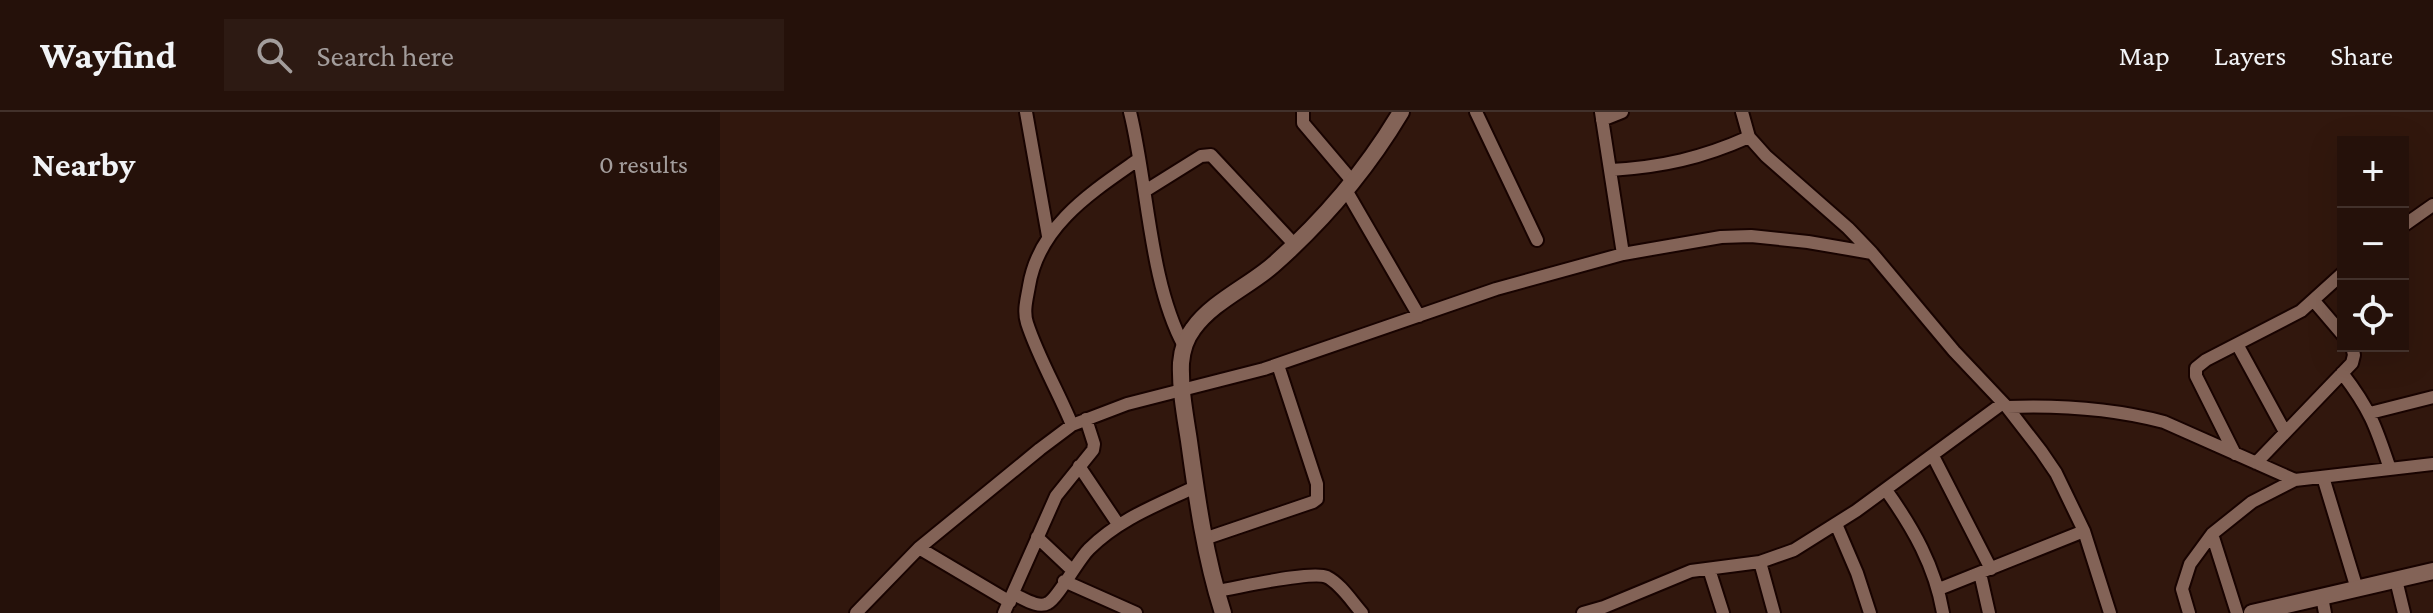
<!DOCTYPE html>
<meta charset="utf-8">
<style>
body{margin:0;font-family:"Crimson Pro",serif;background:#2d1a13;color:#f1f3f6}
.controls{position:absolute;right:24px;top:24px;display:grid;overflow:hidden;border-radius:0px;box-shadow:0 8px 32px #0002}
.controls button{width:72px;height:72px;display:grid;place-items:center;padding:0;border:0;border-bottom:2px solid #42312b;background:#25110a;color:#f1f3f6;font:40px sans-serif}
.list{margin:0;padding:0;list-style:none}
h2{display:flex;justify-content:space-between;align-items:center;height:104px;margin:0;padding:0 32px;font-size:34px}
h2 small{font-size:26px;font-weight:400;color:#a39d9c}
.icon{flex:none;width:44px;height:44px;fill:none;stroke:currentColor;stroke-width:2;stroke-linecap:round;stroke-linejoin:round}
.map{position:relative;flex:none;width:1713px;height:501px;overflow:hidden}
header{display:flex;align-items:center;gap:48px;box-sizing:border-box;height:112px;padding:0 40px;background:#25110a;border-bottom:2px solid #42312b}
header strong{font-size:38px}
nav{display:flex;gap:44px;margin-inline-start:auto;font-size:28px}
.search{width:560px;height:72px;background:#2d1a13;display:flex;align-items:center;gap:20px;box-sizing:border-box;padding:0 28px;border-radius:0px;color:#a39d9c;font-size:30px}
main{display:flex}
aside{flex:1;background:#25110a}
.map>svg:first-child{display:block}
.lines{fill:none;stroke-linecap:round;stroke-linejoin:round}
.minor-casing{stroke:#180300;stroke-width:16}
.tertiary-casing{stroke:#180300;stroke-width:20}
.minor{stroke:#836357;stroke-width:12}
.tertiary{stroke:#836357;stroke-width:16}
</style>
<header>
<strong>Wayfind</strong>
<div class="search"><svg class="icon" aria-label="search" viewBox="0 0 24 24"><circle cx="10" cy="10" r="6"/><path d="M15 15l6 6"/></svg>Search here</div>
<nav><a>Map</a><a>Layers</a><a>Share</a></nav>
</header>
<main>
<aside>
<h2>Nearby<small>0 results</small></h2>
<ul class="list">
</ul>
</aside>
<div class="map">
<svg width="1713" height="501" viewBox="0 0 1713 501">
<rect width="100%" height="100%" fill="#31170d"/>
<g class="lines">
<defs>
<path id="minor" d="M306,0L328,124
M410,0C428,72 429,170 464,234
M583,0V11L633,70
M756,0L817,128
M881,0L903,142
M1022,0L1029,25L1046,44L1128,116L1152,141L1234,239L1287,295L1321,339L1336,361L1364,419L1390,501
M882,8L902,0
M891,58C942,55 982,46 1029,25
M626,78L699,204
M425,79L481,44L491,43L575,133
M1683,114L1713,93
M1594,189L1623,223
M1517,232L1565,320
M1622,261C1650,297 1656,315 1670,357
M1287,295C1341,293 1391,296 1444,310L1575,368
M1650,301L1713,285
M352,313C338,279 318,245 307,211C303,199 307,186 309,174C319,113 372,80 419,47
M1515,342L1476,264V256L1486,248L1581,199L1623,161
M1213,344L1271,457
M1536,351L1632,251L1634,243L1632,234
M359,354L398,412
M1603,365L1637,477
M1166,378C1193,416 1215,454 1223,501
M1116,412L1137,461L1150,501
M1492,422L1517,501
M317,425L352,458
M484,427L593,390L597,387V372L558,253
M199,436L290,490
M1040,450L1054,501
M989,457L1003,501
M1260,461L1269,501
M1676,468L1684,501
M344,469L416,501
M1219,477L1364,419
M496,479C517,476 592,458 607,465C621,472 632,490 642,501
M293,482C303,486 318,497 328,491C338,486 357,449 369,437C399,407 437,393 475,375
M1602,485L1605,501
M136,501L199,436L320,337L352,313L407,292L544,257L776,177L903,142L1001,125L1031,124L1088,130L1152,141
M284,501L336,384L373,338L374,332L366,307
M863,501L884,495L971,459L1040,450L1074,438L1136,399L1283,291
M1469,501L1462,477L1470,452L1492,422L1532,390L1575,368L1713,352"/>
<path id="tertiary" d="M503,501C485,445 477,387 469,329C465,303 460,277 461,251C462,239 466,226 473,217C492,190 529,174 553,153C603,109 647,57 681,0
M1532,501L1713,459"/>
</defs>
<use href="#minor" class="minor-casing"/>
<use href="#tertiary" class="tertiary-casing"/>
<use href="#minor" class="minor"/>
<use href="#tertiary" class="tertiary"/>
</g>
</svg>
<div class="controls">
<button>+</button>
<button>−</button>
<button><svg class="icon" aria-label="locate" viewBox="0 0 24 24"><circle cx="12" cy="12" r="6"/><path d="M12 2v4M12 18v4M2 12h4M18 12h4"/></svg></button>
</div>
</div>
</main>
